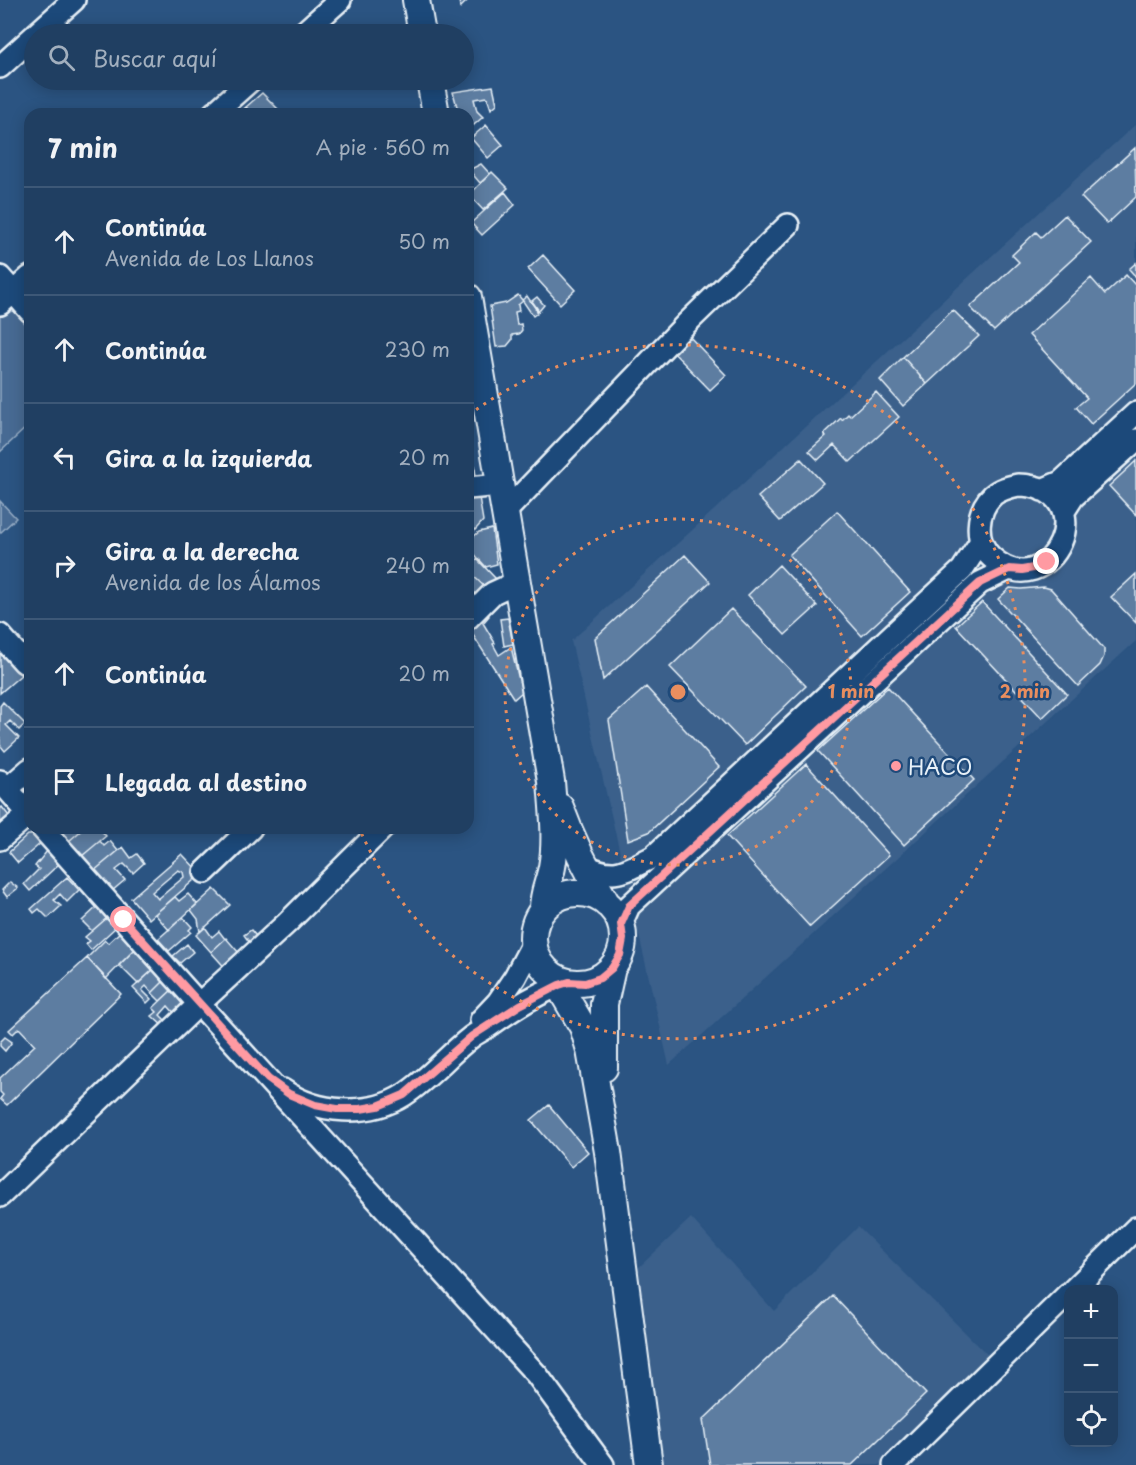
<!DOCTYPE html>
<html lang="es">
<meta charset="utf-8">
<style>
body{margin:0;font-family:"Playpen Sans",sans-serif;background:#2d4a6b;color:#f1f3f6}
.controls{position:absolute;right:18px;bottom:18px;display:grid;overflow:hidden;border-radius:12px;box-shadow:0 3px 15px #0003}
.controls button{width:54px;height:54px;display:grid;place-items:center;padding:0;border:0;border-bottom:2px solid #3d5877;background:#203f62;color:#f1f3f6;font:30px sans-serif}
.stop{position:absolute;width:18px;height:18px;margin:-14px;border:4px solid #ff9aa2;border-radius:50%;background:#fff}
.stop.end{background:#ff9aa2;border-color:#fff;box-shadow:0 2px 6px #0008}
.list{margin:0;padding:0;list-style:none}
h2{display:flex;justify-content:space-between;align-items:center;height:78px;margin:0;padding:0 24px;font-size:26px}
h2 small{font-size:20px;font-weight:400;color:#a2afbe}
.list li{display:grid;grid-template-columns:39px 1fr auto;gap:18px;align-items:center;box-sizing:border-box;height:108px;padding:0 24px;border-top:2px solid #3d5877}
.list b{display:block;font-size:22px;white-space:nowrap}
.list p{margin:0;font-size:20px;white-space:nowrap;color:#a2afbe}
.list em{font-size:20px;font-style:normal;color:#a2afbe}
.icon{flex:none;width:33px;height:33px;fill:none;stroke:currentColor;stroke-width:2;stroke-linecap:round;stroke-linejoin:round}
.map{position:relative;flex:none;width:1136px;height:1465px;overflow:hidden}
.search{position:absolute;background:#203f62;box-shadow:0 3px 15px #0003;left:24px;top:24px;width:450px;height:66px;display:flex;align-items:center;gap:15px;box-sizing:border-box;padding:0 21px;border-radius:33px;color:#a2afbe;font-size:22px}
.panel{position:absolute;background:#203f62;box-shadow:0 3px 15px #0003;left:24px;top:108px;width:450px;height:726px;border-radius:18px}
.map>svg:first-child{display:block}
.built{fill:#3a608b}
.green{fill:#476b93;stroke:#98aec6;stroke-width:1.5}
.building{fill:#5d7da1;stroke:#e8f1f8;stroke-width:1.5;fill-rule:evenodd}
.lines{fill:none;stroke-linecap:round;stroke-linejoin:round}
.minor-casing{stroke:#e8f1f8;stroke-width:26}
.major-casing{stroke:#e8f1f8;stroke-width:30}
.minor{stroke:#1f4a7a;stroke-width:21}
.major{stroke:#1f4a7a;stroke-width:26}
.route{stroke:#ff9aa2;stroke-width:8}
.ring{fill:none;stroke:#e88e5f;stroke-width:3;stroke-dasharray:3 6}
.poi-dot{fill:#ff9aa2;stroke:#1f4a7a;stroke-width:2}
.labels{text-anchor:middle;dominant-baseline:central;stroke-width:5;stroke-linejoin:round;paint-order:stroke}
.poi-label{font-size:21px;fill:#e8f1f8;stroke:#1f4a7a;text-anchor:start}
.centre{fill:#e88e5f;stroke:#1f4a7a;stroke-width:3}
.ring-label{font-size:18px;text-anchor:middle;font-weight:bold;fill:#e88e5f;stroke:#1f4a7a;stroke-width:5;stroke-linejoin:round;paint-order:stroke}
</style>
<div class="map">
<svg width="1136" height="1465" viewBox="0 0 1136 1465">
<rect width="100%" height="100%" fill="#2b5482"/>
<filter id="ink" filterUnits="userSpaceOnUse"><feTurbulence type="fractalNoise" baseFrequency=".0167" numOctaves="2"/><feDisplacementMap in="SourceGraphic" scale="12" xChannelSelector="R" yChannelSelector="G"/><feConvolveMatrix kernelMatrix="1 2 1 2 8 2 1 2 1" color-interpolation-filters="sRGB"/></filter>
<g filter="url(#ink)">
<path class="built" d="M1136,124V641L669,1065L571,641Z
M691,1218L774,1311L858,1227L990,1357L879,1465H662L638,1268Z"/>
<path class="green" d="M14,311L30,329V424L0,452V316L5,312Z
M0,501L16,518L0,533Z"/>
<path class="building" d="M459,0H468L460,8Z
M493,86L497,104L491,109L487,97L474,99L477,111L483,117L468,130V114H459L453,92Z
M262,93L280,111L277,114H253L246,107Z
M246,107L253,114H238Z
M486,125L503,145L488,158L471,138Z
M1135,148L1136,197L1107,224L1081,197Z
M481,164L490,174L480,183L469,170Z
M492,172L508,188L483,210L469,195Z
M505,192L515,205L482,235L471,223Z
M1065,215L1091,242L994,331L970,307L1019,262L1012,255L1036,232L1041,237Z
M543,255L575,290L560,304L528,269Z
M1136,263V277L1129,269Z
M1126,275L1136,286V383L1091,424L1076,407L1087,398L1029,335L1091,278L1105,294Z
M518,295L522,300L527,296L538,312L533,316L523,301L518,305L519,311L515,312L517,325L521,324L522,330L519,334L512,335V340L507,346L496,347L490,306L506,303Z
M537,297L544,305L539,311L532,301Z
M953,310L979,336L927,384L903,357Z
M688,335L726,375L710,390L672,351Z
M903,357L927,384L903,406L880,380Z
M876,392L899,417L850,462L834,445L818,460L809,451L826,436L824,434L841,418L842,420L848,414L850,416Z
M468,434L475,470L468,471Z
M801,459L823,483L780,521L758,497Z
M1136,461V515L1109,486Z
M475,470L477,481L468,482V471Z
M478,491L483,521L468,538V492Z
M837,511L910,592L862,636L789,555Z
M492,529L497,564L486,567L468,547V541L479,532Z
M685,555L710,582L603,680L595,638Z
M477,559L496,579L486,588L468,571V567Z
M779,565L817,606L785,635L748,595Z
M468,571L486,588L468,603Z
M1136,574V623L1111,597Z
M1044,587L1051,589L1104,649V656L1100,665L1078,686L998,599L1010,588L1021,589Z
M982,602L1067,694L1042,718L956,626Z
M731,609L806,686L745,745L670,667Z
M486,612L489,616L483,623L495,643L493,644L499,655L511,647L522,692L514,699L469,629Z
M508,618L513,644L504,646L500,619Z
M0,651L21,675L0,693Z
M646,687L719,767L649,832L628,840L609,720Z
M888,687L974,780L904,845L818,751Z
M3,702L25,724L19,730L10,721L6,725L19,738L5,751L0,745V706Z
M806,764L889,855L810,927L727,836Z
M30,779V796L21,786Z
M2,807L12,820L0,831V809Z
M58,828H84L69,841Z
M84,828H99L106,836L82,856L79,855L69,841Z
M28,835H35L41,843L18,863L9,852Z
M100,841L104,846L110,841L118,851L94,871L82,856Z
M123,847L131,858L137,854L144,863L133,873L124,864L116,870L125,880L112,891L94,871Z
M47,851L60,863L30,891L24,884L39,869L35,866Z
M182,854L201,874L149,919L131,898ZM178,870L183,872L184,877L158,899L152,892Z
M67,877L79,890L67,902L60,894L54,900L61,906L48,918L39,909L34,913L31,909Z
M10,882L18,888L7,897L2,890Z
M214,889L230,905L200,932L198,919L191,910Z
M188,894L197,904L169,930L155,914L175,897L179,901Z
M98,906L108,917L92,931L82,921Z
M108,917L116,927L91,950L86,944L90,941L85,937Z
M183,917L192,927L189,930L191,932L169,951L158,939Z
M205,927L212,937L219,931L225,939L211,952L196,935Z
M251,930L260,941L228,971L211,952L226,938L239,953L250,943L244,935Z
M121,931L137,947L106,979L87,958L105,940L108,943Z
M187,944L193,952L180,963L173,956Z
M137,947L156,967L138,984L119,965Z
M87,958L121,994L7,1105L0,1099L3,1095L0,1092V1078L35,1045L19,1028L13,1034L9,1030Z
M156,967L167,978L152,993L146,986L142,990L151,999L147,1003L133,988Z
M167,978L175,987L160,1001L152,993Z
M175,987L189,1002L176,1015L168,1006L160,1015L168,1023L164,1027L152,1016L157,1012L153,1008Z
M5,1037L12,1042L5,1051L0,1046V1042Z
M549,1105L588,1152L571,1167L531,1120Z
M833,1296L926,1394L852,1465H710L703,1420Z"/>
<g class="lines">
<defs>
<path id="minor" d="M36,34L74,0
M302,34L340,0
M0,67L34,36
M213,114L251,80
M0,277L30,311
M0,304L30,277
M1018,485C1108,487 1051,612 991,557C974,541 976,511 993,495C1000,489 1009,487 1018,485Z
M468,488L501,485
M1042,490L1061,482L1136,413
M506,511L687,323L788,225
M1064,511L1073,497L1136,440
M468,618L493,593L517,582
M0,635L24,662
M0,781L30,815
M7,789L30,769
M42,828L199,1004L537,1375L603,1465
M0,839L29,814
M583,865C617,880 622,872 653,857L962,570L981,541
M205,872L251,828
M621,924L629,906L980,583L1009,569
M481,1020L498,1002L515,977L533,943
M283,1090C317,1114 369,1117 404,1095C429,1079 448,1055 470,1038C476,1033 483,1030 489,1026C514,1008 540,991 569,982
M0,1196L199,1004L287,923L383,828
M1073,1290L1136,1228
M894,1465L1068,1294"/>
<path id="major" d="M416,0L422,34
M430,80L436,114
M468,297L551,781C553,809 557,840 552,867C549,883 543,892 543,909
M560,807C573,843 587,871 607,904
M533 938a45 45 0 1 1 90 0a45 45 0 1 1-90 0Z
M553,976L583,1027L590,1050L608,1152L649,1465
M604,1068V1004L612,968"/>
</defs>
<use href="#minor" class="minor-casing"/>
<use href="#major" class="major-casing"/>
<use href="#minor" class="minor"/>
<use href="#major" class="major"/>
</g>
</g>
<g class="lines" filter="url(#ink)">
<path class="route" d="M124,920L268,1079L289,1094L315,1105L337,1109H360L378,1106L404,1095L472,1036L520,1005L559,985L569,982L585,983L600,978L612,968L620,955L623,939L621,924L629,906L980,583L1009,569L1022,570L1039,567L1047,562"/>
</g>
<g class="ring">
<circle cx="678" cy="692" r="173"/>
<path d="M469 415A347 347 0 1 1 360 830"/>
</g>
<circle class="poi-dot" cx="896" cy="766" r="6"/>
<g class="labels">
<g class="poi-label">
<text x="908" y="766">HACO</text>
</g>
</g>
<circle cx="678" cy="692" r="9" class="centre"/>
<g class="ring-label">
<text x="851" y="698">1 min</text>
<text x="1025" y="698">2 min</text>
</g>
</svg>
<div class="controls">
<button>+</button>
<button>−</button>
<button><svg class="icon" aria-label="locate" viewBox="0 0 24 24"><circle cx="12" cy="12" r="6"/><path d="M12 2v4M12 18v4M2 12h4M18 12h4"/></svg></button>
</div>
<div class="stop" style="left:124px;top:920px"></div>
<div class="stop end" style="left:1047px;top:562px"></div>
<div class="search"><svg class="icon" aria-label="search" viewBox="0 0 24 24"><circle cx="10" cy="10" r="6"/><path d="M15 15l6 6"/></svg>Buscar aquí</div>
<section class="panel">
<h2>7 min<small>A pie · 560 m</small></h2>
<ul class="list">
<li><svg class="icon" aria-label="ahead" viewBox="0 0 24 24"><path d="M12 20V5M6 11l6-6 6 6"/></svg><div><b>Continúa</b><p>Avenida de Los Llanos</p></div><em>50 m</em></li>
<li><svg class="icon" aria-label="ahead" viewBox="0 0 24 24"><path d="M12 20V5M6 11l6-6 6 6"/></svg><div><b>Continúa</b></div><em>230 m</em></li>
<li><svg class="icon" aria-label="left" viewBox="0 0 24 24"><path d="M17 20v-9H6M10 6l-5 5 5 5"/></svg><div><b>Gira a la izquierda</b></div><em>20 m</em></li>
<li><svg class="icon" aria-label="right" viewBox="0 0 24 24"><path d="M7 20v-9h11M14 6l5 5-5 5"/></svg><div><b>Gira a la derecha</b><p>Avenida de los Álamos</p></div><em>240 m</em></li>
<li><svg class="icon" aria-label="ahead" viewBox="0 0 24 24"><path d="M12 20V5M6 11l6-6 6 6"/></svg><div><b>Continúa</b></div><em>20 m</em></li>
<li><svg class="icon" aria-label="arrive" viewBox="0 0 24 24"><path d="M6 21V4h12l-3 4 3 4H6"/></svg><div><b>Llegada al destino</b></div></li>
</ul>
</section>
</div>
